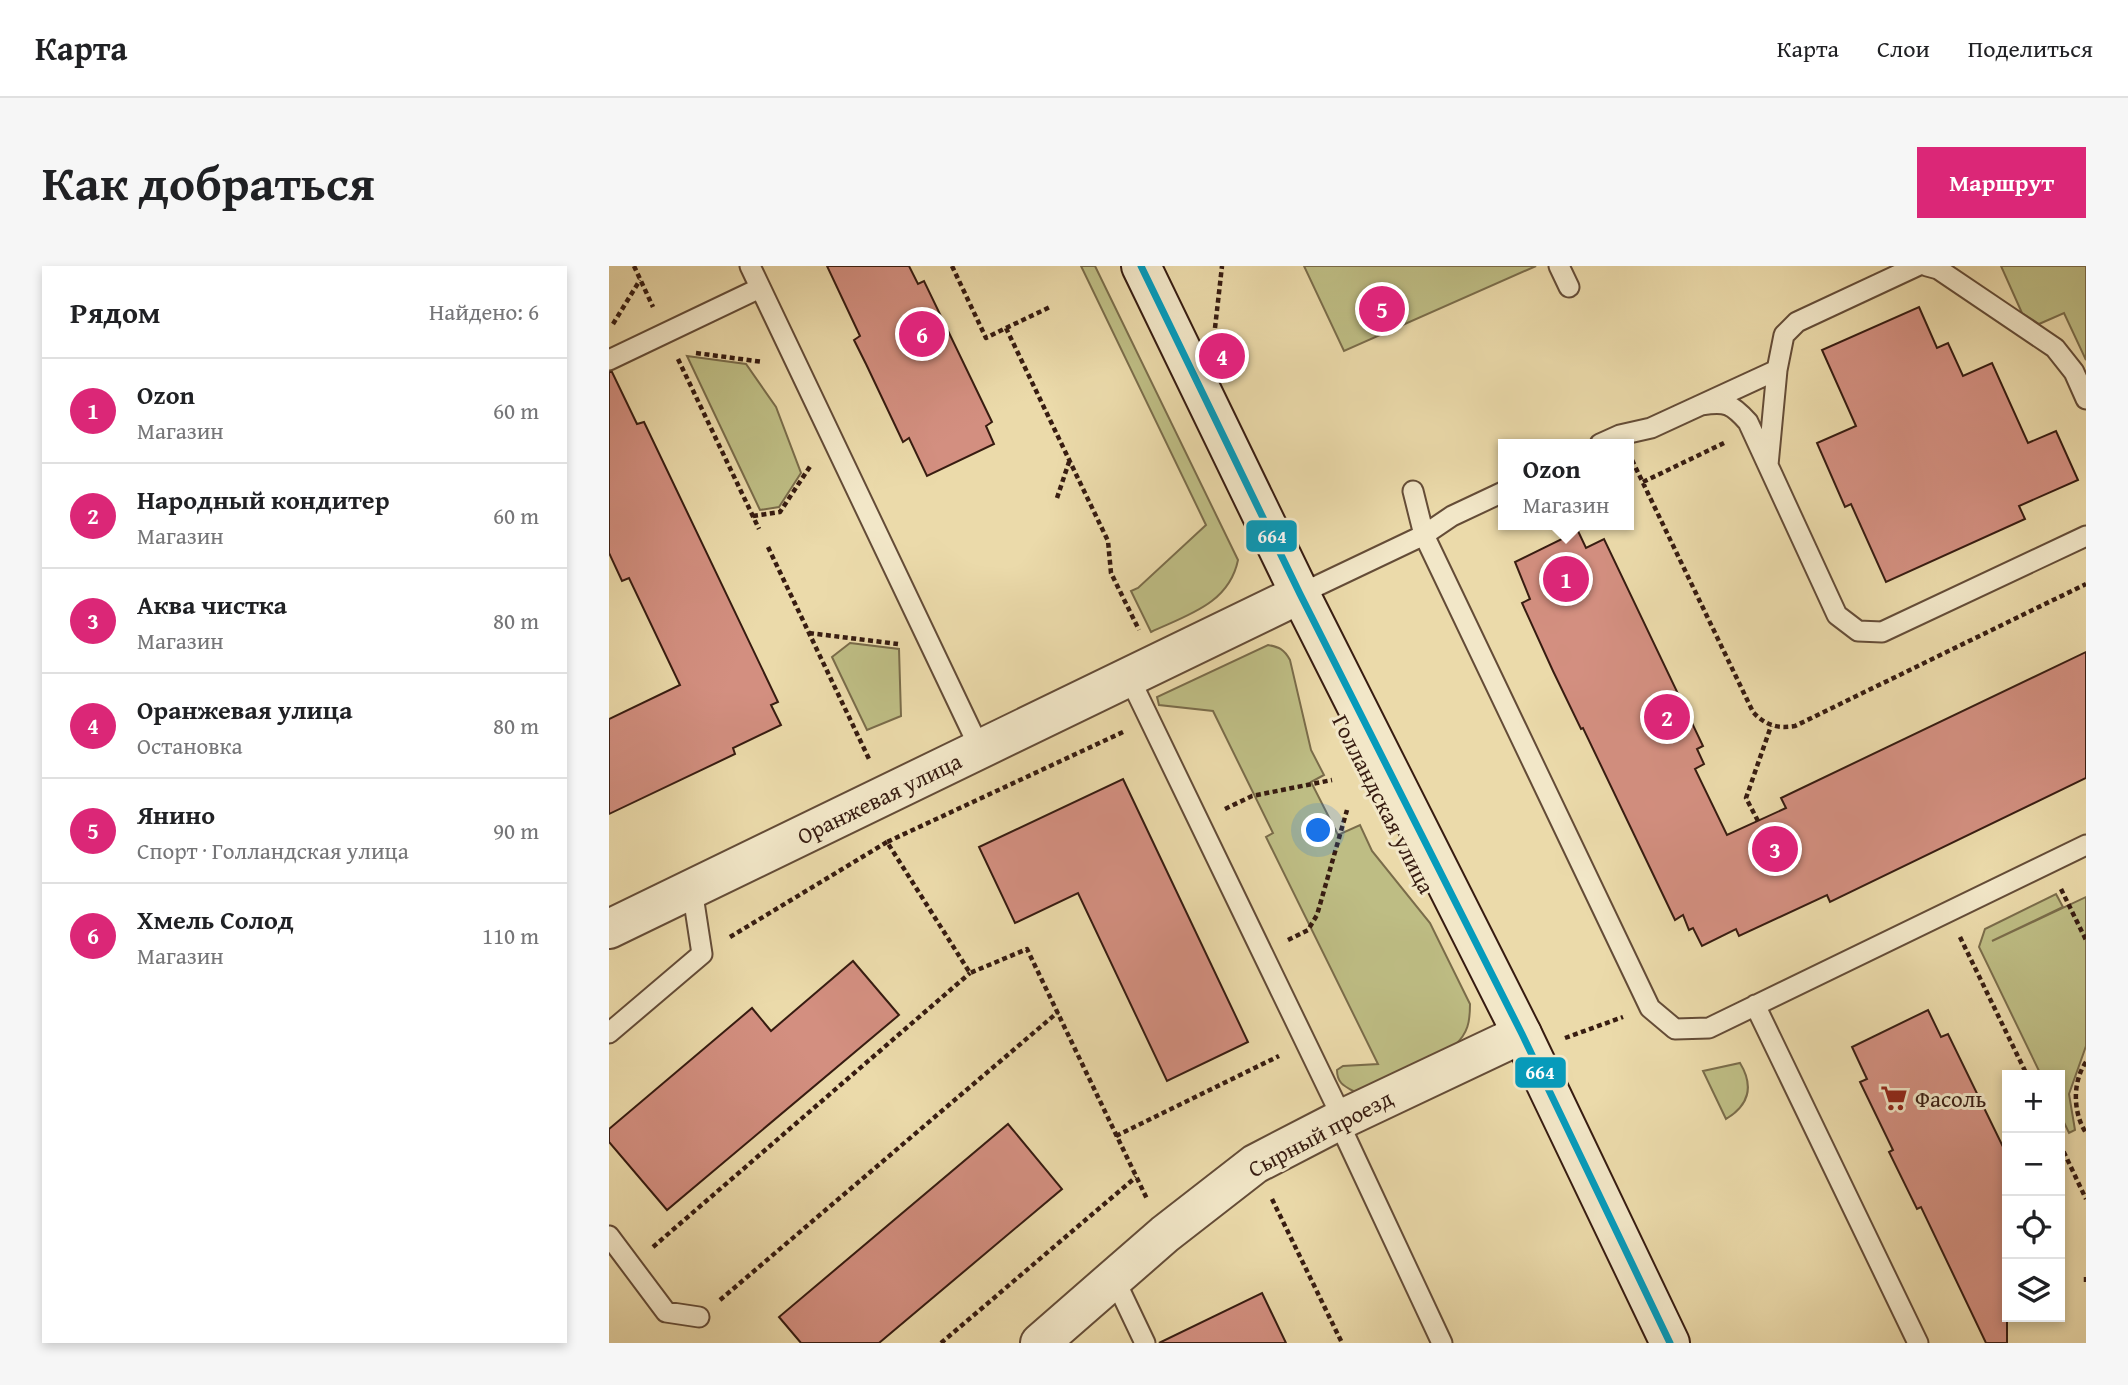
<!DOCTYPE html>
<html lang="ru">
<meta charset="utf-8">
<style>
body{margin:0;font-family:"Gentium Book Plus",serif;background:#f6f6f6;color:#202124}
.controls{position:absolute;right:21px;bottom:21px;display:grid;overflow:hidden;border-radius:0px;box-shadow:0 4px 10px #0003}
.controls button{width:63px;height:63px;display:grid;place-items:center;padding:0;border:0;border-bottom:2px solid #e0e0e0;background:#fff;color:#202124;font:35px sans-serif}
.you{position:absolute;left:710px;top:565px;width:24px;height:24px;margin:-18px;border:5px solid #fff;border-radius:50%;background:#1a73e8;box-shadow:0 0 0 10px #1a73e833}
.badge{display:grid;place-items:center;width:46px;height:46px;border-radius:50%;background:#db2777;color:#fff;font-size:23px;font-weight:700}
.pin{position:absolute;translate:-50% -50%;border:4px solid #fff;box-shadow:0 2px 7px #0006}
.popup{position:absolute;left:889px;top:173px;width:136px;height:91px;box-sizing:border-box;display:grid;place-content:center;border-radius:0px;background:#fff;filter:drop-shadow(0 2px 5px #0005);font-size:23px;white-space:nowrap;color:#757577}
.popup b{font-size:26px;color:#202124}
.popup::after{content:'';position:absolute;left:50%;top:100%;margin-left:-14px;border:14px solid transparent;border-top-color:#fff}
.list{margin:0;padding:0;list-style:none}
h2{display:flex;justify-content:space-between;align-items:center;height:91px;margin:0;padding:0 28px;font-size:30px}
h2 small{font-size:23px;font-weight:400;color:#757577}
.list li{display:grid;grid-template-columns:46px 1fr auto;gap:21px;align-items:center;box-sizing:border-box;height:105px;padding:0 28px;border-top:2px solid #e0e0e0}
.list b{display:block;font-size:26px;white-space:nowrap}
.list p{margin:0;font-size:23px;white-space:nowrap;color:#757577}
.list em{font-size:23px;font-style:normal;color:#757577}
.icon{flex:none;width:38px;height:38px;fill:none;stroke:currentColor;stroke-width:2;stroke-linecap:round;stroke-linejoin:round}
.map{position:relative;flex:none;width:1477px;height:1077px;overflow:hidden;border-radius:0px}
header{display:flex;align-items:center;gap:42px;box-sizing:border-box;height:98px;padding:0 35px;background:#fff;border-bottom:2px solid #e0e0e0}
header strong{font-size:33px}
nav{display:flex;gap:38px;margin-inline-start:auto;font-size:24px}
.intro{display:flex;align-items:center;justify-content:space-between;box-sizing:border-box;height:168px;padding:0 42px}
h1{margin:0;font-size:49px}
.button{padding:18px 32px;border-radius:0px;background:#db2777;color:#fff;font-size:24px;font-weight:700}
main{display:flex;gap:42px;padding:0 42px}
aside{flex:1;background:#fff;border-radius:0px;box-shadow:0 4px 10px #0003}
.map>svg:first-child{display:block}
.green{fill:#bebd84;stroke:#7a6c4a;stroke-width:2}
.building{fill:#d38f80;stroke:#371c11;stroke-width:2}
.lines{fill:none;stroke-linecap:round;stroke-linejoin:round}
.lane-casing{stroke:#644c37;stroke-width:23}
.street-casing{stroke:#644c37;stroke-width:42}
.secondary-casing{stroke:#371c11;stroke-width:42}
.path{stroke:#371c11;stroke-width:4.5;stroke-dasharray:5 3.5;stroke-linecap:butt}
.lane{stroke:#f2e7c8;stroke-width:19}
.street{stroke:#f2e7c8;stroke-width:38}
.secondary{stroke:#f2e7c8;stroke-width:38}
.bus-1-casing{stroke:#f2e7c8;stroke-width:12}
.bus-1{stroke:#069bbb;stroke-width:7}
.labels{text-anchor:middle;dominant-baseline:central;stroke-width:6;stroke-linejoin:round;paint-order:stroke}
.street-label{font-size:23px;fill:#371c11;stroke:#f2e7c8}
.poi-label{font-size:23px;fill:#371c11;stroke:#f2e7c8;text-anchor:start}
.line-badge{stroke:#f2e7c8;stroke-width:2.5}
.badge-label{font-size:19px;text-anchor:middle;font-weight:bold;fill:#fff}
</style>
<header>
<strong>Карта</strong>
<nav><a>Карта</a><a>Слои</a><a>Поделиться</a></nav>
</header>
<div class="intro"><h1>Как добраться</h1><a class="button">Маршрут</a></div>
<main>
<aside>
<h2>Рядом<small>Найдено: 6</small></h2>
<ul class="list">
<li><span class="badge">1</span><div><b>Ozon</b><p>Магазин</p></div><em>60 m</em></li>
<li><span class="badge">2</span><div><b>Народный кондитер</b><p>Магазин</p></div><em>60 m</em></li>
<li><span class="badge">3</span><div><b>Аква чистка</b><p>Магазин</p></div><em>80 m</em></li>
<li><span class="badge">4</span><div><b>Оранжевая улица</b><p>Остановка</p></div><em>80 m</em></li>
<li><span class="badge">5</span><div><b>Янино</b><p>Спорт · Голландская улица</p></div><em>90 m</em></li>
<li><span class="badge">6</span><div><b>Хмель Солод</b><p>Магазин</p></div><em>110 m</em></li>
</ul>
</aside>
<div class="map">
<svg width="1477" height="1077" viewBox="0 0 1477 1077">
<rect width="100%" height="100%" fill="#ebdaaa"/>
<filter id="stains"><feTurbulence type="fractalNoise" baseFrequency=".00286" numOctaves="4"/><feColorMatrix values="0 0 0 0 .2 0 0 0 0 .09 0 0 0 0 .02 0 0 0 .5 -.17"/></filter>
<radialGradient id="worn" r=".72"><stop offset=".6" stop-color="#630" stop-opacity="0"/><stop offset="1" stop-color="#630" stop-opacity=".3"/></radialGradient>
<path class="green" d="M472,0H486L629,294C620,338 578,349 542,366L522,325L529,322L597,259Z
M695,0H927L735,85Z
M1392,0H1477V94L1455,47L1430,58L1413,47Z
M78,90L137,98L167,141L192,207L170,241L151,244Z
M241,377L290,383L292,450L258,464L223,391Z
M659,379C670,381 675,383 681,394L702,484L715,509L702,516L729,569L751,559L763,585L821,657L861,738C861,756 859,767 846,779L746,826C735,820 728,817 728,804L734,800L769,798L657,571L664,567L604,445L550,439L548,431Z
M1447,628L1454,641L1383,675L1477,631V780L1460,828L1466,864L1460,867L1451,848V809H1432L1370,681L1376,663Z
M1131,797C1145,820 1140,839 1117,853L1094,805Z"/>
<path class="building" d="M218,0H300L309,18L315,15L383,156L377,160L385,178L318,210L300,172L294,176L257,98L245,74L251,70Z
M1310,41L1328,82L1339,77L1354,110L1383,97L1419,177L1447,165L1469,214L1410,240L1416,253L1277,316L1242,238L1236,241L1208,177L1247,160L1213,84Z
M0,106H3L28,158L35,156L169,436L162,439L172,459L124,482L126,488L0,548V453L71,419L20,312L13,315L0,287Z
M969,265L977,282L995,273L1094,480L1088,483L1095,498L1086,503L1118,569L1177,542L1172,532L1477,386V512L1221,636L1218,629L1130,670L1127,663L1093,680L1084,662L1080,664L1074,649L1066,654L974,462L972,463L944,405L913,337L921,333L906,296Z
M514,513L639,776L558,815L469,627L406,657L370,581Z
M244,695L290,749L58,944L0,876V863L143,742L162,765Z
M1319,744L1332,771L1339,768L1398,889V1077H1377L1312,941L1308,943L1280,886L1284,884L1251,816L1258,813L1243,781Z
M399,858L453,923L270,1077H192L170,1051Z
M653,1027L677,1077H550Z"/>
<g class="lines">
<defs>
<path id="lane" d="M141,0L371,483
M950,0L960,21
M1318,0L1329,3L1446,82L1465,106L1477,133
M0,94L151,22
M1093,139C1117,135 1123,138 1139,156L1228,349L1249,365L1273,366L1477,270
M991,178L1011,169L1042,162L1168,104
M1159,199L1168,104L1175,69L1188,56L1308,0
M804,225L815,269L1041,742L1066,763L1100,762L1477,579
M691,328L815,269L843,250L894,226
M520,411L726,837L737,872L833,1077
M1146,739L1309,1077
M0,767L93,688L83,623
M0,970L57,1046L90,1051
M506,1014L536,1077"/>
<path id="street" d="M0,663L691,328
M431,1077L556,968L646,898L731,854L913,768"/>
<path id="secondary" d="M532,0L691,328L913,768L1061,1077"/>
</defs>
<use href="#lane" class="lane-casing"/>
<use href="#street" class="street-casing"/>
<use href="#secondary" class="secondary-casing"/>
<path class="path" d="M25,0L44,41
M343,0L377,72L397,62L499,275L502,307L530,364
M4,58L31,14
M397,62L441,41
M606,62L613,0
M87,87L154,96
M69,93L150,263
M1023,194L1144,446C1156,459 1168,463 1186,460L1477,318
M1034,216L1115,177
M448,232L460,196
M144,250L171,246L202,199
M159,281L261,495
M200,367L289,378
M514,466L278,576L361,707L418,683L538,933
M616,543L643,530L723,514
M1149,555L1137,532L1162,460
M1452,623L1477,674
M121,671L278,576
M1351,671L1418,809
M679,674L699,664L708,649L738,544
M956,772L1014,751
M1477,796C1463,816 1464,847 1477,867
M507,870L670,790
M1451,878L1477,933
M663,933L733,1077
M44,981L361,707
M1477,1011V1017
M111,1034L449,746
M332,1077L527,911"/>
<use href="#lane" class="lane"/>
<use href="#street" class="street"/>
<use href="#secondary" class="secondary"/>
<defs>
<path id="bus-1" d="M532,0L691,328L913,768L1061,1077"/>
</defs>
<use href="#bus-1" class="bus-1-casing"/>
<use href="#bus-1" class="bus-1"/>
</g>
<defs>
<symbol id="supermarket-bare" viewBox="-9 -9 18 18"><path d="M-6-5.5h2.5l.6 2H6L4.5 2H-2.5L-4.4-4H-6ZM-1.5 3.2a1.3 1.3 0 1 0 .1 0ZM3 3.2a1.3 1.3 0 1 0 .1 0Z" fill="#8f2418" stroke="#f2e7c8" stroke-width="2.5" paint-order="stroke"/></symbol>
</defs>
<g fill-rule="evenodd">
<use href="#supermarket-bare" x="1266" y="813" width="38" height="38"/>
</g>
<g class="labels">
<g class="street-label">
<text transform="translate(270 532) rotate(-26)">Оранжевая улица</text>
<text transform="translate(775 538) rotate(63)">Голландская улица</text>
<text transform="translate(711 867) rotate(-28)">Сырный проезд</text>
</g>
<g class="poi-label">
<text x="1306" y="832">Фасоль</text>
</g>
</g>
<g class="line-badge">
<rect x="636" y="253" width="53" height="34" rx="7" fill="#069bbb"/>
<rect x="905" y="790" width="53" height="33" rx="7" fill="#069bbb"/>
</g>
<g class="badge-label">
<text x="663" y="277">664</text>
<text x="931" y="813">664</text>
</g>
<rect width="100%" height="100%" filter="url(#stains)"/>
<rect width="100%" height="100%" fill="url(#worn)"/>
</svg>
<div class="controls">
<button>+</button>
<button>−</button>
<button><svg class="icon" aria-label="locate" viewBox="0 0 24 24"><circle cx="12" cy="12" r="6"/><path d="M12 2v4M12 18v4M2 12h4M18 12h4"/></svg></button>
<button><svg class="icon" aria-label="layers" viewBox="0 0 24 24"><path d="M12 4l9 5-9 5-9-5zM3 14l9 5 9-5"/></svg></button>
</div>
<div class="you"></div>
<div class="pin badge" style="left:957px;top:313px">1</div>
<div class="popup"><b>Ozon</b>Магазин</div>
<div class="pin badge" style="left:1058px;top:451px">2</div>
<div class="pin badge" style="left:1166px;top:583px">3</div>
<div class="pin badge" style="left:613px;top:90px">4</div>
<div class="pin badge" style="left:773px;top:43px">5</div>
<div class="pin badge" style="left:313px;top:68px">6</div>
</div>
</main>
